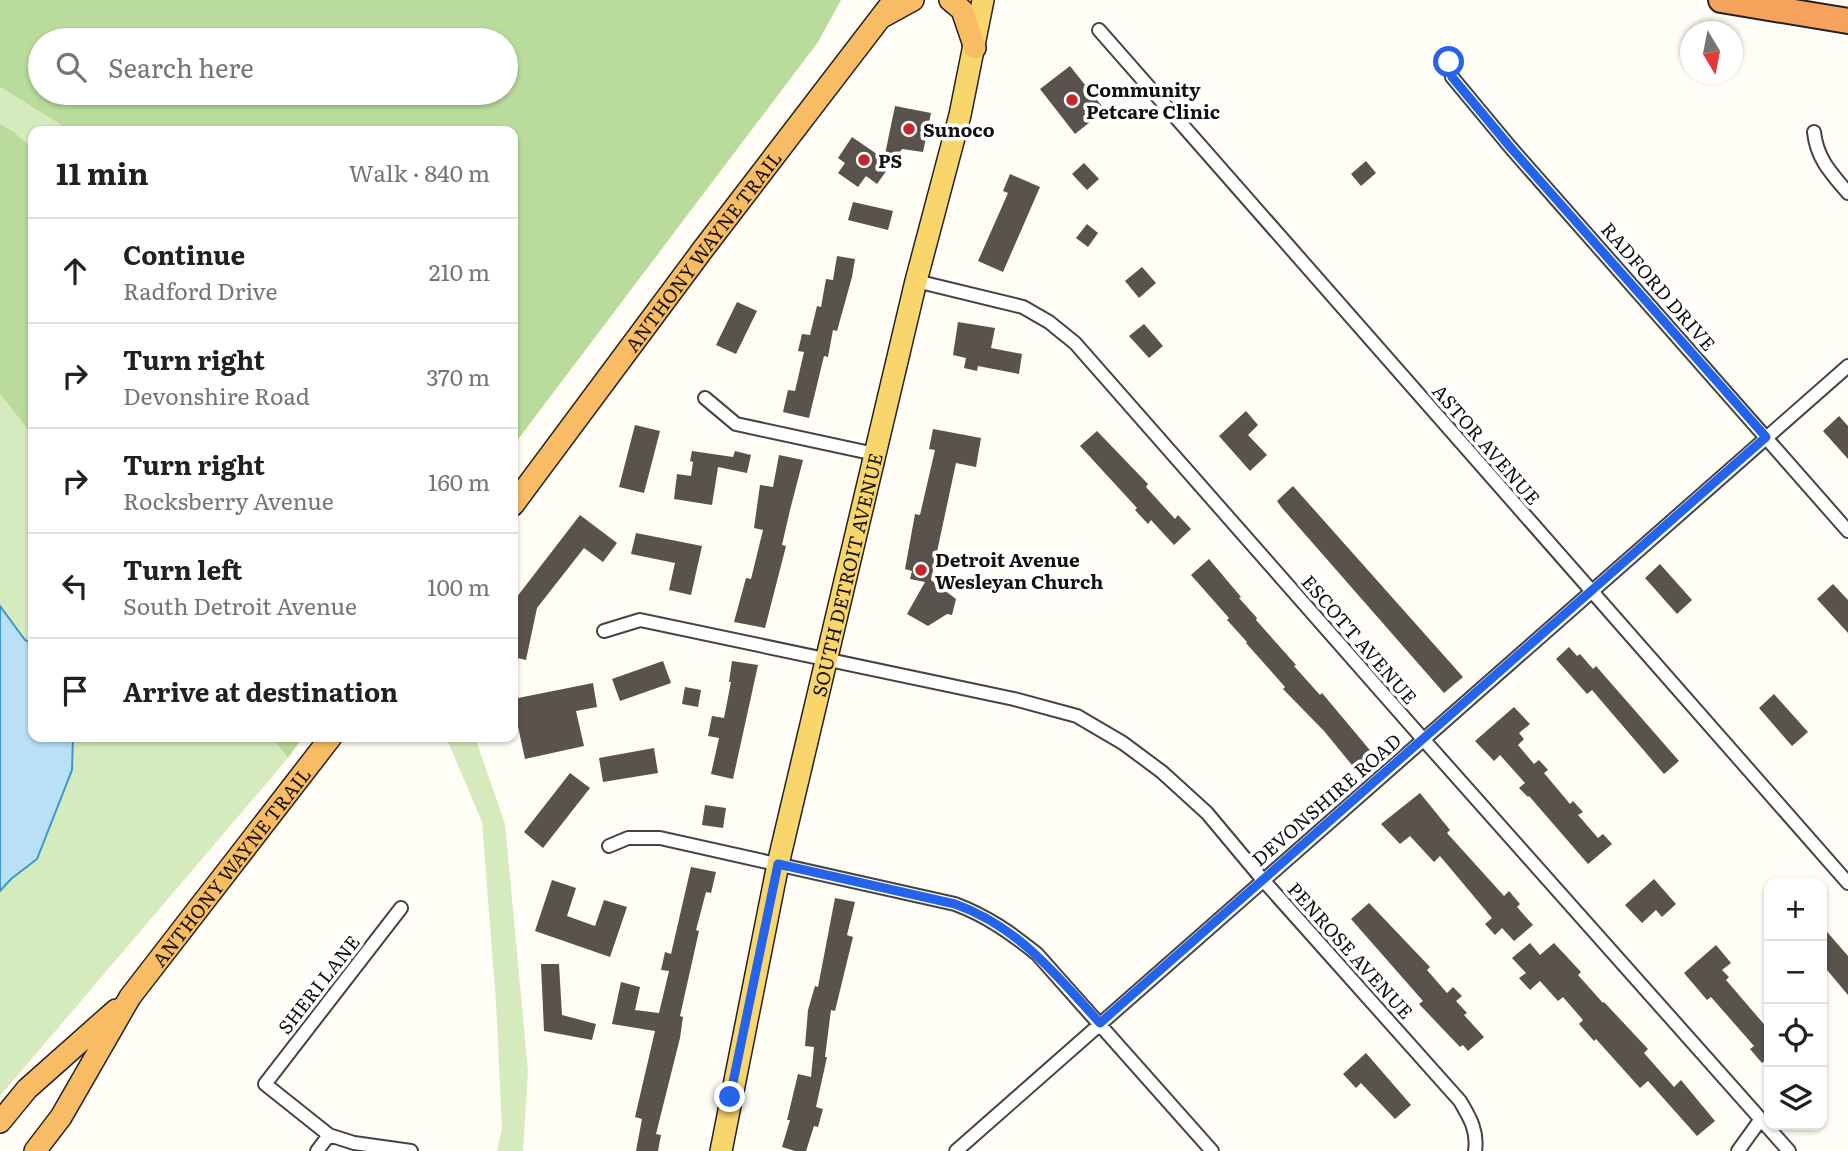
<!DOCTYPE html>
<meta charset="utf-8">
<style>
body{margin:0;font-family:Literata,serif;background:#f6f6f6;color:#202124}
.controls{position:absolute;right:21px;bottom:21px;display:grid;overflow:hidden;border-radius:14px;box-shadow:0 2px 5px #0004}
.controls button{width:63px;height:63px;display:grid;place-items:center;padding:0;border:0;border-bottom:2px solid #e0e0e0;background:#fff;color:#202124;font:35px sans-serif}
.compass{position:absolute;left:1680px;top:21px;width:63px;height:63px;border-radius:50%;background:#fff;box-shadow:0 2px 5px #0004;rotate:170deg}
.stop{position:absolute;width:21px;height:21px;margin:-16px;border:5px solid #2563eb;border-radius:50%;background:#fff}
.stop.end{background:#2563eb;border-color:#fff;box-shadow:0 2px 7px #0008}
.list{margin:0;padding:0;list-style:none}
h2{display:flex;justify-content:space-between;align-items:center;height:91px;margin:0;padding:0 28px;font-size:30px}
h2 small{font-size:23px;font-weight:400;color:#757577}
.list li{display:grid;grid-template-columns:46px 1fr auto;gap:21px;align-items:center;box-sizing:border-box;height:105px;padding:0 28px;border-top:2px solid #e0e0e0}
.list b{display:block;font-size:26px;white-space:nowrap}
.list p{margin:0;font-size:23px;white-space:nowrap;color:#757577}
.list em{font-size:23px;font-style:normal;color:#757577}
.icon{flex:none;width:38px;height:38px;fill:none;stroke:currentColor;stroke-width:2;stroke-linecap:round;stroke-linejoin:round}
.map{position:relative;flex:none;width:1848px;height:1151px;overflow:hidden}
.search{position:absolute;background:#fff;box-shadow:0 2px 5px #0004;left:28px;top:28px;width:490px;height:77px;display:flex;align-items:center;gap:18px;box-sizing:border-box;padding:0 24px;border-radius:38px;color:#757577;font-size:26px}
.panel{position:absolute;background:#fff;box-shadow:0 2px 5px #0004;left:28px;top:126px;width:490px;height:616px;border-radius:14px}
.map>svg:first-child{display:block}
.green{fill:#d5ebbd}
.forest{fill:#b9dc9c;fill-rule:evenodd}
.water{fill:#b9e0f7;stroke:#3f96cf;stroke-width:2}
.building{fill:#5a524d}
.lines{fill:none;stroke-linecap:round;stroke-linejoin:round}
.minor-casing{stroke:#444;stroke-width:16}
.primary-casing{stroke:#222;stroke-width:24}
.trunk-casing{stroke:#222;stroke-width:24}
.motorway-casing{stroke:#222;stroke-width:28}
.minor{stroke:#fff;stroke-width:12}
.primary{stroke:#f9d66b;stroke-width:21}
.trunk{stroke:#f7bc64;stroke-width:21}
.motorway{stroke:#f5a25d;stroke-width:24}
.route{stroke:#2563eb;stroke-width:9}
.poi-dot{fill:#c4262e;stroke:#fff;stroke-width:2.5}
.labels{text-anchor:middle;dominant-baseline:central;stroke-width:7;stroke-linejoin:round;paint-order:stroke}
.poi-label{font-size:19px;font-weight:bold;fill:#111;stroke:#fff;text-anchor:start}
.street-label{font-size:19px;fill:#111;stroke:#fff}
</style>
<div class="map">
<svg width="1848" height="1151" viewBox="0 0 1848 1151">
<rect width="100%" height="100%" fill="#fffdf5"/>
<path class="green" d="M0,87L71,131H33V149L14,132L0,124Z
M0,394L33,436V737H271L288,758L0,1096Z
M446,737H475L505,824L528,1071L523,1151H497L502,1128L496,1002L482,822Z"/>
<path class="forest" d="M0,0H841L818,42L513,446V131H71L0,87ZM40,40H506V93H40Z
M0,124L14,132L33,149V436L0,394Z
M271,737H303L288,758Z"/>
<path class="water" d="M0,606L25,640L33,644V737H73L72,770L37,859L11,879L0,891Z"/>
<path class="building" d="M1070,66L1105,110L1075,134L1040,89Z
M895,106L931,113L923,152L902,149L877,184L866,176L858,187L838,173L845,163L838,158L852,137L884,159Z
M1366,161L1376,173L1361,186L1351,174Z
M1084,163L1099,179L1087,190L1072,174Z
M1010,174L1040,187L1003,272L978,261L1008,193L1003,191Z
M853,202L893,211L888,230L848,220Z
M1087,224L1098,233L1088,247L1076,238Z
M837,256L855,259L852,277L837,331L833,330L828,357L824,356L809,418L783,412L788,390L795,391L804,352L798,351L802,334L810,335L817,306L821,307L826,279L833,280Z
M1142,267L1156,283L1139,298L1125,281Z
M737,302L757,311L736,354L716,345Z
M958,322L995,328L991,348L1022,354L1019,374L978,366L977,371L964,368L966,358L953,355Z
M1144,324L1163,346L1149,358L1129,336Z
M1246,411L1258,425L1248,435L1267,455L1250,471L1219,436Z
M1839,416L1848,426V459L1823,431Z
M635,425L660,431L644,493L619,487Z
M933,429L981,438L976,467L956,463L931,580L956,599L952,615L947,614L928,626L907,614L925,582L910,579L912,571L905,569L915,514L920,515L935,450L929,449Z
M1097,431L1148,484L1146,487L1175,519L1178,515L1191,529L1174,545L1151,520L1148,524L1135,510L1137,508L1080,446Z
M692,451L733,457L735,451L751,455L747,473L718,467L712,505L674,499L677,474L691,476L693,462L690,461Z
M779,455L803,460L790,510L782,545L786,546L765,628L734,622L746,578L751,579L763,530L754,528L760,485L773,487Z
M1293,486L1463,677L1444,693L1282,508L1277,501Z
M580,515L617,543L603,562L584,548L537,608L526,660L513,657V613L516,598Z
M636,533L702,546L691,595L669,590L675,563L631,554Z
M1209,559L1241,597L1239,598L1257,618L1256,620L1296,665L1294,666L1320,695L1322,693L1374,755L1356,770L1324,731L1283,689L1285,687L1246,643L1247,642L1227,620L1229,618L1191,575Z
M1660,564L1692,600L1677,614L1645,578Z
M1833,584L1848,600V633L1817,599Z
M1569,647L1577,656L1580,654L1593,669L1596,666L1679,761L1664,774L1592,690L1587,694L1556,659Z
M663,661L671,683L620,701L612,679Z
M732,661L758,665L733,779L711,774L719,738L708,736L712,716L724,718L731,682H729Z
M593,683L597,707L576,711L584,746L525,759L517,722L513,723V699Z
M685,687L701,690L698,707L682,704Z
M1774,694L1808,732L1792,746L1759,708Z
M1514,707L1530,724L1519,733L1524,739L1518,745L1534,764L1539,760L1548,770L1544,773L1570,804L1573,801L1583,812L1578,815L1598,838L1603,834L1612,844L1588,864L1529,796L1528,797L1519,788L1525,783L1500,755L1494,761L1475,741Z
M654,748L658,773L603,782L599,758Z
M570,773L590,788L543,848L524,832Z
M1420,793L1450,830L1447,833L1504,896L1509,891L1520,904L1517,907L1533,925L1514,941L1502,928L1495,935L1485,924L1492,918L1440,856L1434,862L1410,836L1400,844L1381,824Z
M705,805L726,808L723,828L702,825Z
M691,867L716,872L711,893L706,892L696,930L699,931L680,1016L683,1017L680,1038L656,1134L661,1135L658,1151H636L642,1119L635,1117L655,1031L612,1024L621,982L640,987L635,1010L659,1013L669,971L661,970L665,952L671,954Z
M1654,879L1676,904L1662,917L1656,910L1642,923L1625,905Z
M552,880L576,888L567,916L595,926L604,900L627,907L610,957L535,931Z
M835,898L855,902L847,935L853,937L835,1011L831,1010L825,1057H827L816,1107L823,1109L818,1127L814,1126L806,1151H795L782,1147L790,1120H787L798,1074L811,1077L814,1047L805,1046L808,1010L815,986L818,987Z
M1369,903L1430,967L1427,970L1447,993L1453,987L1462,996L1456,1001L1467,1013L1464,1015L1484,1037L1468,1051L1463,1045L1460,1047L1419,1004L1423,1001L1351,919Z
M1822,926L1848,956V995L1822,964Z
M1530,943L1540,955L1554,943L1581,972L1578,975L1603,1003L1604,1002L1648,1049L1644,1053L1674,1087L1681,1080L1715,1121L1697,1136L1648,1081L1640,1088L1596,1039L1594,1041L1579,1024L1583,1020L1563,997L1558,1001L1540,981L1530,990L1519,978L1526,973L1512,958Z
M1716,945L1731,963L1722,970L1729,977L1726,980L1769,1030V1057L1762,1063L1750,1049L1754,1046L1711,997L1707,1000L1684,973Z
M541,964H559L562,1015L596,1024L592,1040L544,1031Z
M1366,1053L1411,1105L1395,1119L1361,1083L1356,1088L1343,1074Z"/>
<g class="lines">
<defs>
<path id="minor" d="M1099,30L1848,883
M1449,62L1452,77L1511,148L1848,531
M1814,132C1817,159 1831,173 1848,193
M916,281L1023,307L1049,322L1075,343L1423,739L1789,1151
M705,398L736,424L875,454
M604,631L640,620L1014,699L1077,716L1123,743L1162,772L1207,813L1263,880L1460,1101C1470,1118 1478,1131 1475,1151
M609,846L628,838H660L955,904C987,916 1011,933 1037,954L1212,1151
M401,908L265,1084L329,1135L354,1143L411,1151
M317,1151L329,1135
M956,1151L1848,366
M1738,1151L1761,1119"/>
<g id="primary">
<path id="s1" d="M721,1151L778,864L916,281L960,115L983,0"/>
</g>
<g id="trunk">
<path d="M950,0L962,10L975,48"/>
<path d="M882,17L913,0"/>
<path id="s2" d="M513,505L704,248L894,0"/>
<path d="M0,1122L27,1089L116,1010"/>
<path id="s3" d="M35,1151L61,1117L130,997L331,737"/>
</g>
<path id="motorway" d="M1721,0L1848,21"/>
</defs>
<use href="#minor" class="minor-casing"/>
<use href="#primary" class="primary-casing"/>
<use href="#trunk" class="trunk-casing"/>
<use href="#motorway" class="motorway-casing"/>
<use href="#minor" class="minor"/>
<use href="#primary" class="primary"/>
<use href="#trunk" class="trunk"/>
<use href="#motorway" class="motorway"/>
</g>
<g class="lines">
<path class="route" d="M730,1097L778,864L955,904C1019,927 1055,974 1100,1023L1766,437L1511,148L1452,77L1449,62"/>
</g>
<g class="poi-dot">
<circle cx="1072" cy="100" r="7"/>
<circle cx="909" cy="129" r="7"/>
<circle cx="864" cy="160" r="7"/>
<circle cx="921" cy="570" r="7"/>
</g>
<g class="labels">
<g class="poi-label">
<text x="1086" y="89">Community<tspan x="1086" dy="22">Petcare Clinic</tspan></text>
<text x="923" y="129">Sunoco</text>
<text x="878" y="160">PS</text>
<text x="935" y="559">Detroit Avenue<tspan x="935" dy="22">Wesleyan Church</tspan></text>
</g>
<g class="street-label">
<text stroke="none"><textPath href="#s2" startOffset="317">ANTHONY WAYNE TRAIL</textPath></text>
<text transform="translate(1659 286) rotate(49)">RADFORD DRIVE</text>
<text transform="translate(1487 444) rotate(49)">ASTOR AVENUE</text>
<text stroke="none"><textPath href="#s1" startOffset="590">SOUTH DETROIT AVENUE</textPath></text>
<text transform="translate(1360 639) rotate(49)">ESCOTT AVENUE</text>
<text transform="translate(1326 799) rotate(-41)">DEVONSHIRE ROAD</text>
<text stroke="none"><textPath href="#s3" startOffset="346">ANTHONY WAYNE TRAIL</textPath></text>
<text transform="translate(1351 950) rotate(48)">PENROSE AVENUE</text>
<text transform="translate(318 984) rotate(-52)">SHERI LANE</text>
</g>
</g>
</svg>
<div class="controls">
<button>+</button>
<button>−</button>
<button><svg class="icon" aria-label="locate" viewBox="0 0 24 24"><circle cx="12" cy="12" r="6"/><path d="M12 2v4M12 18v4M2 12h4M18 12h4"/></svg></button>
<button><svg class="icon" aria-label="layers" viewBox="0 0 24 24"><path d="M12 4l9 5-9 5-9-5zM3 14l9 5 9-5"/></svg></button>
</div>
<svg class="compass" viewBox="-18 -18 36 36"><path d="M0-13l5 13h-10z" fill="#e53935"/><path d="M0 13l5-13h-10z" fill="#757577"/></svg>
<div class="stop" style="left:1449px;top:62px"></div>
<div class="stop end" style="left:730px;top:1097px"></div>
<div class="search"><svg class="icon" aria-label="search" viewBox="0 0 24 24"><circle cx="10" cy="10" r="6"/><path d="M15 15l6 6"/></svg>Search here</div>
<section class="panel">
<h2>11 min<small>Walk · 840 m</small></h2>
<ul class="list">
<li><svg class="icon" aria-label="ahead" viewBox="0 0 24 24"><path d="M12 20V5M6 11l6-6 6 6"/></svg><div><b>Continue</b><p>Radford Drive</p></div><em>210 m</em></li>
<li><svg class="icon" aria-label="right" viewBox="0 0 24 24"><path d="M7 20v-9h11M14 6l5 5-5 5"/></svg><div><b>Turn right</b><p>Devonshire Road</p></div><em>370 m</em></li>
<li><svg class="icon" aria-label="right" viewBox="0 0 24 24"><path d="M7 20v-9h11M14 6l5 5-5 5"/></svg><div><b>Turn right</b><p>Rocksberry Avenue</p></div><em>160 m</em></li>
<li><svg class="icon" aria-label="left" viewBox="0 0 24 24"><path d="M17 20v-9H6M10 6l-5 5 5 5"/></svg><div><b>Turn left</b><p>South Detroit Avenue</p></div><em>100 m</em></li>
<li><svg class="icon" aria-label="arrive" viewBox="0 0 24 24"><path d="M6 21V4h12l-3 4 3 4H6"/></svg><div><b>Arrive at destination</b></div></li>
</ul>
</section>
</div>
